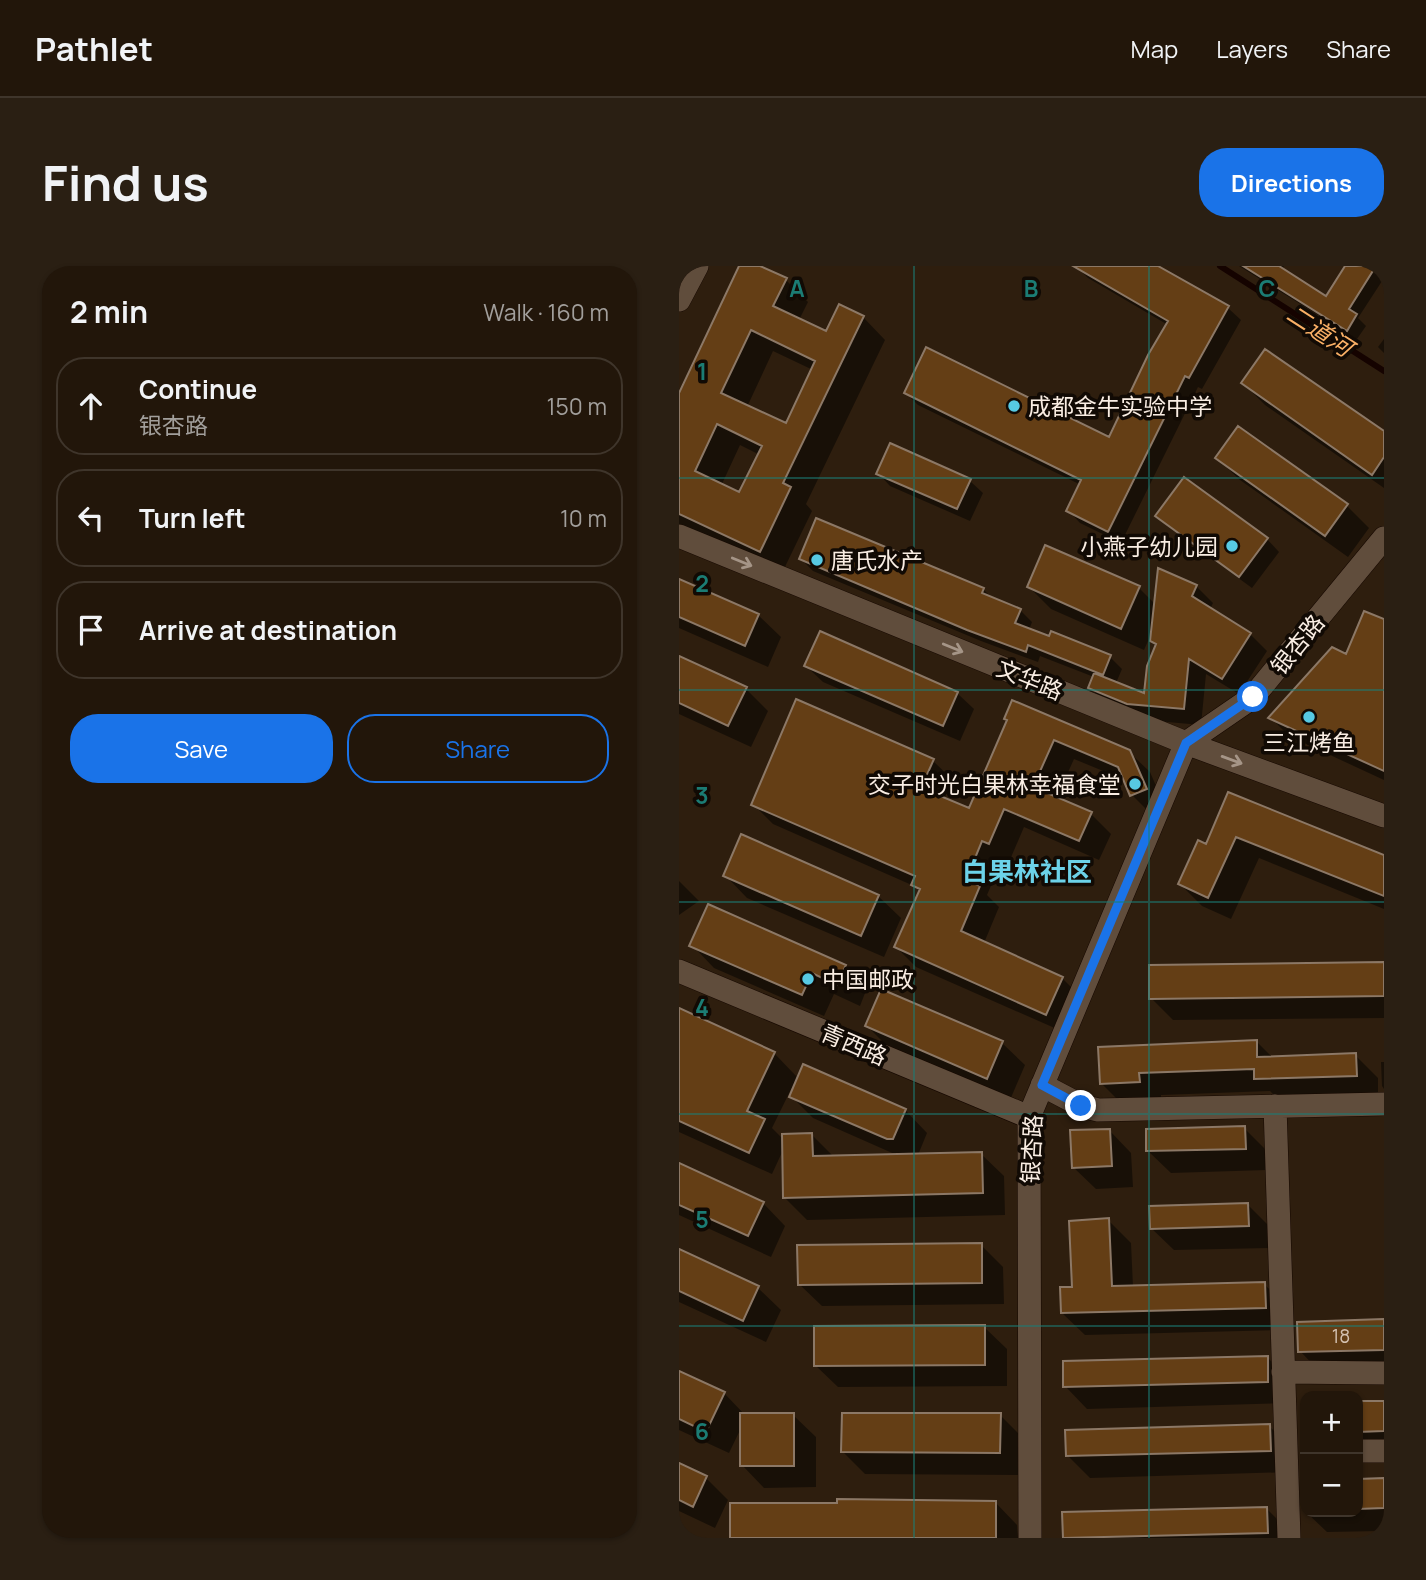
<!DOCTYPE html>
<meta charset="utf-8">
<style>
body{margin:0;font-family:Manrope,"Noto Sans SC",sans-serif;background:#2a1f13;color:#f1f3f6}
.controls{position:absolute;right:21px;bottom:21px;display:grid;overflow:hidden;border-radius:14px;box-shadow:0 2px 5px #0004}
.controls button{width:63px;height:63px;display:grid;place-items:center;padding:0;border:0;border-bottom:2px solid #3f352b;background:#22160a;color:#f1f3f6;font:35px sans-serif}
.stop{position:absolute;width:21px;height:21px;margin:-16px;border:5px solid #1a73e8;border-radius:50%;background:#fff}
.stop.end{background:#1a73e8;border-color:#fff;box-shadow:0 2px 7px #0008}
.list{margin:0;padding:0;list-style:none}
h2{display:flex;justify-content:space-between;align-items:center;height:91px;margin:0;padding:0 28px;font-size:30px}
h2 small{font-size:23px;font-weight:400;color:#a29f9c}
.list li{display:grid;grid-template-columns:46px 1fr auto;gap:21px;align-items:center;box-sizing:border-box;height:98px;margin:0 14px 14px;padding:0 14px;border:2px solid #3f352b;border-radius:28px}
.list b{display:block;font-size:26px;white-space:nowrap}
.list p{margin:0;font-size:23px;white-space:nowrap;color:#a29f9c}
.list em{font-size:23px;font-style:normal;color:#a29f9c}
.actions{display:flex;gap:14px;padding:21px 28px}
.actions a{flex:1;padding:16px 0;border:2px solid #1a73e8;border-radius:28px;text-align:center;font-size:24px;color:#1a73e8}
.actions .main{background:#1a73e8;color:#fff}
.icon{flex:none;width:38px;height:38px;fill:none;stroke:currentColor;stroke-width:2;stroke-linecap:round;stroke-linejoin:round}
.map{position:relative;flex:none;width:705px;height:1272px;overflow:hidden;border-radius:28px}
header{display:flex;align-items:center;gap:42px;box-sizing:border-box;height:98px;padding:0 35px;background:#22160a;border-bottom:2px solid #3f352b}
header strong{font-size:33px}
nav{display:flex;gap:38px;margin-inline-start:auto;font-size:24px}
.intro{display:flex;align-items:center;justify-content:space-between;box-sizing:border-box;height:168px;padding:0 42px}
h1{margin:0;font-size:49px}
.button{padding:18px 32px;border-radius:28px;background:#1a73e8;color:#fff;font-size:24px;font-weight:700}
main{display:flex;gap:42px;padding:0 42px}
aside{flex:1;background:#22160a;border-radius:28px;box-shadow:0 2px 5px #0004}
.map>svg:first-child{display:block}
.shadow{fill:#0007;fill-rule:evenodd}
.lines{fill:none;stroke-linecap:round;stroke-linejoin:round}
.stream{stroke:#150300;stroke-width:6}
.building{fill:#643e15;stroke:#8c7866;stroke-width:2;fill-rule:evenodd}
.minor-casing{stroke:#160800;stroke-width:24}
.minor{stroke:#604d3c;stroke-width:23}
.oneway{stroke:#a59587}
.route{stroke:#1a73e8;stroke-width:9}
.grid{fill:none;stroke:#1b7c74;stroke-width:2;stroke-opacity:0.55}
.poi-dot{fill:#57c9e2;stroke:#110a04;stroke-width:2.5}
.labels{text-anchor:middle;dominant-baseline:central;stroke-width:7;stroke-linejoin:round;paint-order:stroke}
.number-label{font-size:19px;fill:#d4c1b0}
.poi-label{font-size:23px;fill:#f9ede3;stroke:#110a04;text-anchor:start}
.street-label{font-size:23px;fill:#f9ede3;stroke:#110a04}
.water-label{font-size:24px;font-style:italic;fill:#fab066;stroke:#110a04}
.quarter-label{font-size:26px;font-weight:bold;fill:#6cd2e9;stroke:#110a04}
.grid-label{font-size:23px;text-anchor:middle;font-weight:bold;fill:#1b7c74;stroke:#110a04;stroke-width:7;stroke-linejoin:round;paint-order:stroke}
</style>
<header>
<strong>Pathlet</strong>
<nav><a>Map</a><a>Layers</a><a>Share</a></nav>
</header>
<div class="intro"><h1>Find us</h1><a class="button">Directions</a></div>
<main>
<aside>
<h2>2 min<small>Walk · 160 m</small></h2>
<ul class="list">
<li><svg class="icon" aria-label="ahead" viewBox="0 0 24 24"><path d="M12 20V5M6 11l6-6 6 6"/></svg><div><b>Continue</b><p>银杏路</p></div><em>150 m</em></li>
<li><svg class="icon" aria-label="left" viewBox="0 0 24 24"><path d="M17 20v-9H6M10 6l-5 5 5 5"/></svg><div><b>Turn left</b></div><em>10 m</em></li>
<li><svg class="icon" aria-label="arrive" viewBox="0 0 24 24"><path d="M6 21V4h12l-3 4 3 4H6"/></svg><div><b>Arrive at destination</b></div></li>
</ul>
<div class="actions"><a class="main">Save</a><a>Share</a></div>
</aside>
<div class="map">
<svg width="705" height="1272" viewBox="0 0 705 1272">
<rect width="100%" height="100%" fill="#2e1e0e"/>
<path class="shadow" d="M0,0H22L0,45Z
M62,0H77L107,14L129,36L120,54L148,67L184,51L206,74L127,238L133,245L103,307L0,258V131ZM94,85L134,104L107,159L68,141ZM61,179L81,189L61,229L42,220Z
M397,0H477L549,42L562,54L523,123L519,121L442,277L401,257L389,244L402,219L239,139L227,127L431,173L489,59L409,12Z
M560,0H605L603,4L648,32L668,0H705V12L679,52L687,60L678,73Z
M705,73V87L699,81Z
M586,85L705,167V222L586,139L564,117Z
M560,163L668,240L690,262L669,291L561,214L538,192Z
M199,207L291,215L304,227L291,255L211,220Z
M479,250L588,273L600,286L573,322L491,262Z
M138,254L304,323L315,334L341,344L353,356L350,364L431,391L443,403L437,417L467,429L478,380L473,374V366L465,384L372,343L350,321L460,322L476,338L517,320L534,337L531,343L571,368L588,385L560,428L527,408L522,459L466,454L428,438L411,422L415,411L361,390L359,396L302,375L134,305L122,293Z
M0,314L79,349L102,371L89,401L0,362Z
M686,347L705,355V514L610,470L592,452L668,391Z
M0,392L67,423L89,445L72,481L0,448Z
M127,400L278,427L295,443L281,475L144,416Z
M330,455L450,486L471,506L487,543L473,549L453,529L446,514L395,493L377,533L412,548L432,568L420,594L345,561L330,596L323,594L308,629L320,641L305,677L383,712L403,732L387,767L237,701L217,681L242,626L235,620L94,558L74,538L254,495L274,514L265,533L291,544Z
M550,528L705,591V643L580,592L552,653L523,640L501,618L528,581Z
M46,609L199,630L222,652L205,691L68,632Z
M0,615L20,635L0,649Z
M13,679L166,700L188,722L181,740L155,728L145,750L35,702Z
M705,698V752L494,754L472,732V700Z
M203,725L323,777L346,799L331,834L210,782L188,760Z
M0,744L95,787L118,811L93,862L105,874L133,869L155,891L220,890L134,852L112,830L226,844L248,867L239,889L302,888L325,910L326,949L128,954L106,932L105,882L93,908L0,866Z
M577,775L594,792L676,789L699,812V831L600,834L591,825L482,829V838L445,840L423,818L421,783Z
M702,796H705V823L703,820Z
M565,862L587,884L588,904L492,907L469,885Z
M430,864L452,887L454,921L417,923L394,901Z
M0,899L84,937L106,960L92,991L0,949Z
M569,939L591,961V982L495,984L472,962Z
M429,954L452,977L454,1021L585,1018L608,1040V1064L406,1069L383,1047Z
M302,979L324,1001L325,1038L143,1040L120,1018Z
M0,985L79,1022L102,1044L87,1076L0,1036Z
M705,1055V1106L643,1108L621,1085L620,1057Z
M305,1061L328,1083V1120L159,1121L136,1099Z
M588,1091L611,1114V1137L408,1143L386,1120Z
M0,1107L45,1127L66,1149H114L137,1171V1221L85,1222L63,1199V1160L50,1187L0,1164Z
M705,1136V1187L679,1188V1137Z
M623,1139H626V1169L624,1167Z
M321,1149L343,1171V1209L186,1208L164,1186Z
M590,1160L613,1182V1206L411,1212L388,1189Z
M0,1199L27,1212L49,1234L36,1262L0,1245Z
M679,1214H705V1265L648,1266L627,1246H679Z
M625,1216H626V1245L625,1244Z
M316,1236L338,1259L339,1272H160Z
M587,1242L610,1265V1272H386L385,1248Z"/>
<g class="lines">
<path class="stream" d="M541,0L705,105"/>
</g>
<path class="building" d="M60,0H81L108,12L94,40L147,65L160,38L185,50L104,217L112,221L81,286L0,248V127ZM72,64L136,95L107,157L42,127ZM38,158L83,180L60,226L16,205Z
M394,0H479L550,40L510,112L506,110L429,266L387,245L402,214L225,127L247,81L430,171L469,89L489,55Z
M564,0H600L647,30L666,0H697L670,43L678,48L668,65Z
M586,83L705,165V191L693,209L562,117Z
M559,160L669,238L646,270L536,192Z
M211,177L292,213L278,243L197,208Z
M505,211L589,272L560,311L476,250Z
M137,252L305,322L303,327L342,343L336,357L370,370L372,365L432,389L424,409L349,379L347,386L288,364L120,293Z
M366,279L461,320L442,363L348,321Z
M479,302L518,319L513,330L572,367L543,413L510,393L505,443L448,438L409,422L415,407L465,427L468,400L477,378L471,375Z
M0,313L80,348L66,380L0,351Z
M685,345L705,353V505L589,452L653,381L667,388Z
M141,365L279,426L264,460L125,400Z
M0,390L68,421L49,460L0,437Z
M117,433L255,493L242,522L290,542L328,454L325,453L333,434L451,484L468,523L451,530L439,501L375,474L354,521L413,546L400,575L325,543L310,578L303,575L287,614L301,620L282,665L384,711L367,749L215,681L241,623L232,619L236,610L72,539Z
M549,526L705,589V630L557,571L529,632L499,618L519,574L527,578Z
M62,568L200,629L182,670L44,610Z
M29,638L167,699L158,719L133,707L123,729L10,680Z
M705,696V730L470,733V699Z
M202,723L324,775L308,813L186,760Z
M0,742L96,786L68,845L86,853L70,887L0,855Z
M578,774V791L677,787L678,810L575,813V803L460,807L461,816L421,818L419,781Z
M124,798L227,843L214,873H208L110,831Z
M566,860L567,883L467,885V863Z
M431,863L433,900L393,902L391,864Z
M133,867L134,890L303,886L304,927L104,932L103,868Z
M0,897L85,936L69,970L0,939Z
M569,937L570,960L471,963L470,940Z
M430,952L433,1020L586,1016L587,1042L382,1047L381,1021H393L390,955Z
M303,977V1017L119,1019L118,979Z
M0,983L80,1020L64,1055L0,1025Z
M705,1053V1084L619,1086L618,1056Z
M306,1059V1099L135,1100V1060Z
M589,1090V1116L384,1121V1095Z
M0,1105L46,1126L27,1166L0,1153Z
M679,1135H705V1165L679,1166Z
M61,1147H115V1200H61Z
M163,1147H322L321,1187L162,1186Z
M591,1158L592,1185L387,1190L386,1164Z
M0,1197L28,1210L14,1241L0,1234Z
M705,1212V1242L679,1243V1213Z
M158,1233L317,1235V1272H51V1237H158Z
M588,1241L589,1267L384,1272L383,1246Z"/>
<g class="lines">
<defs>
<path id="minor" d="M0,34L18,0
M0,270L507,477L705,550
M0,705L350,851
M363,819L403,840L419,844L705,838
M596,840L610,1272
M604,1106L705,1107
M679,1185H705
M351,1272L350,851L507,477L574,431L705,272"/>
</defs>
<use href="#minor" class="minor-casing"/>
<use href="#minor" class="minor"/>
</g>
<defs><path id="oneway-shaft" d="M-6 0H5M1.5-3L5.5 0L1.5 3" fill="none" stroke-width="1.6" stroke-linecap="round" stroke-linejoin="round" transform="scale(1.75)"/></defs>
<g class="oneway">
<use href="#oneway-shaft" transform="translate(63 296) rotate(22)"/>
<use href="#oneway-shaft" transform="translate(274 382) rotate(22)"/>
<use href="#oneway-shaft" transform="translate(553 494) rotate(20)"/>
</g>
<g class="lines">
<path class="route" d="M402,840L363,819L507,477L574,431"/>
</g>
<path class="grid" d="M235,0V1272M470,0V1272M0,212H705M0,424H705M0,636H705M0,848H705M0,1060H705"/>
<g class="poi-dot">
<circle cx="335" cy="140" r="7"/>
<circle cx="553" cy="280" r="7"/>
<circle cx="138" cy="294" r="7"/>
<circle cx="630" cy="451" r="7"/>
<circle cx="456" cy="518" r="7"/>
<circle cx="129" cy="713" r="7"/>
</g>
<g class="labels">
<g class="number-label">
<text x="662" y="1070">18</text>
</g>
<g class="poi-label">
<text x="349" y="140">成都金牛实验中学</text>
<text x="539" y="280" text-anchor="end">小燕子幼儿园</text>
<text x="152" y="294">唐氏水产</text>
<text x="630" y="476" text-anchor="middle">三江烤鱼</text>
<text x="442" y="518" text-anchor="end">交子时光白果林幸福食堂</text>
<text x="143" y="713">中国邮政</text>
</g>
<g class="street-label">
<text transform="translate(618 378) rotate(-51)">银杏路</text>
<text transform="translate(351 413) rotate(22)">文华路</text>
<text transform="translate(175 778) rotate(23)">青西路</text>
<text transform="translate(352 883) rotate(-87)">银杏路</text>
</g>
<g class="water-label">
<text transform="translate(641 64) rotate(33)">二道河</text>
</g>
<g class="quarter-label">
<text x="348" y="605">白果林社区</text>
</g>
</g>
<g class="grid-label">
<text x="118" y="31">A</text>
<text x="352" y="31">B</text>
<text x="588" y="31">C</text>
<text x="23" y="114">1</text>
<text x="23" y="326">2</text>
<text x="23" y="538">3</text>
<text x="23" y="750">4</text>
<text x="23" y="962">5</text>
<text x="23" y="1174">6</text>
</g>
</svg>
<div class="controls">
<button>+</button>
<button>−</button>
</div>
<div class="stop" style="left:574px;top:431px"></div>
<div class="stop end" style="left:402px;top:840px"></div>
</div>
</main>
